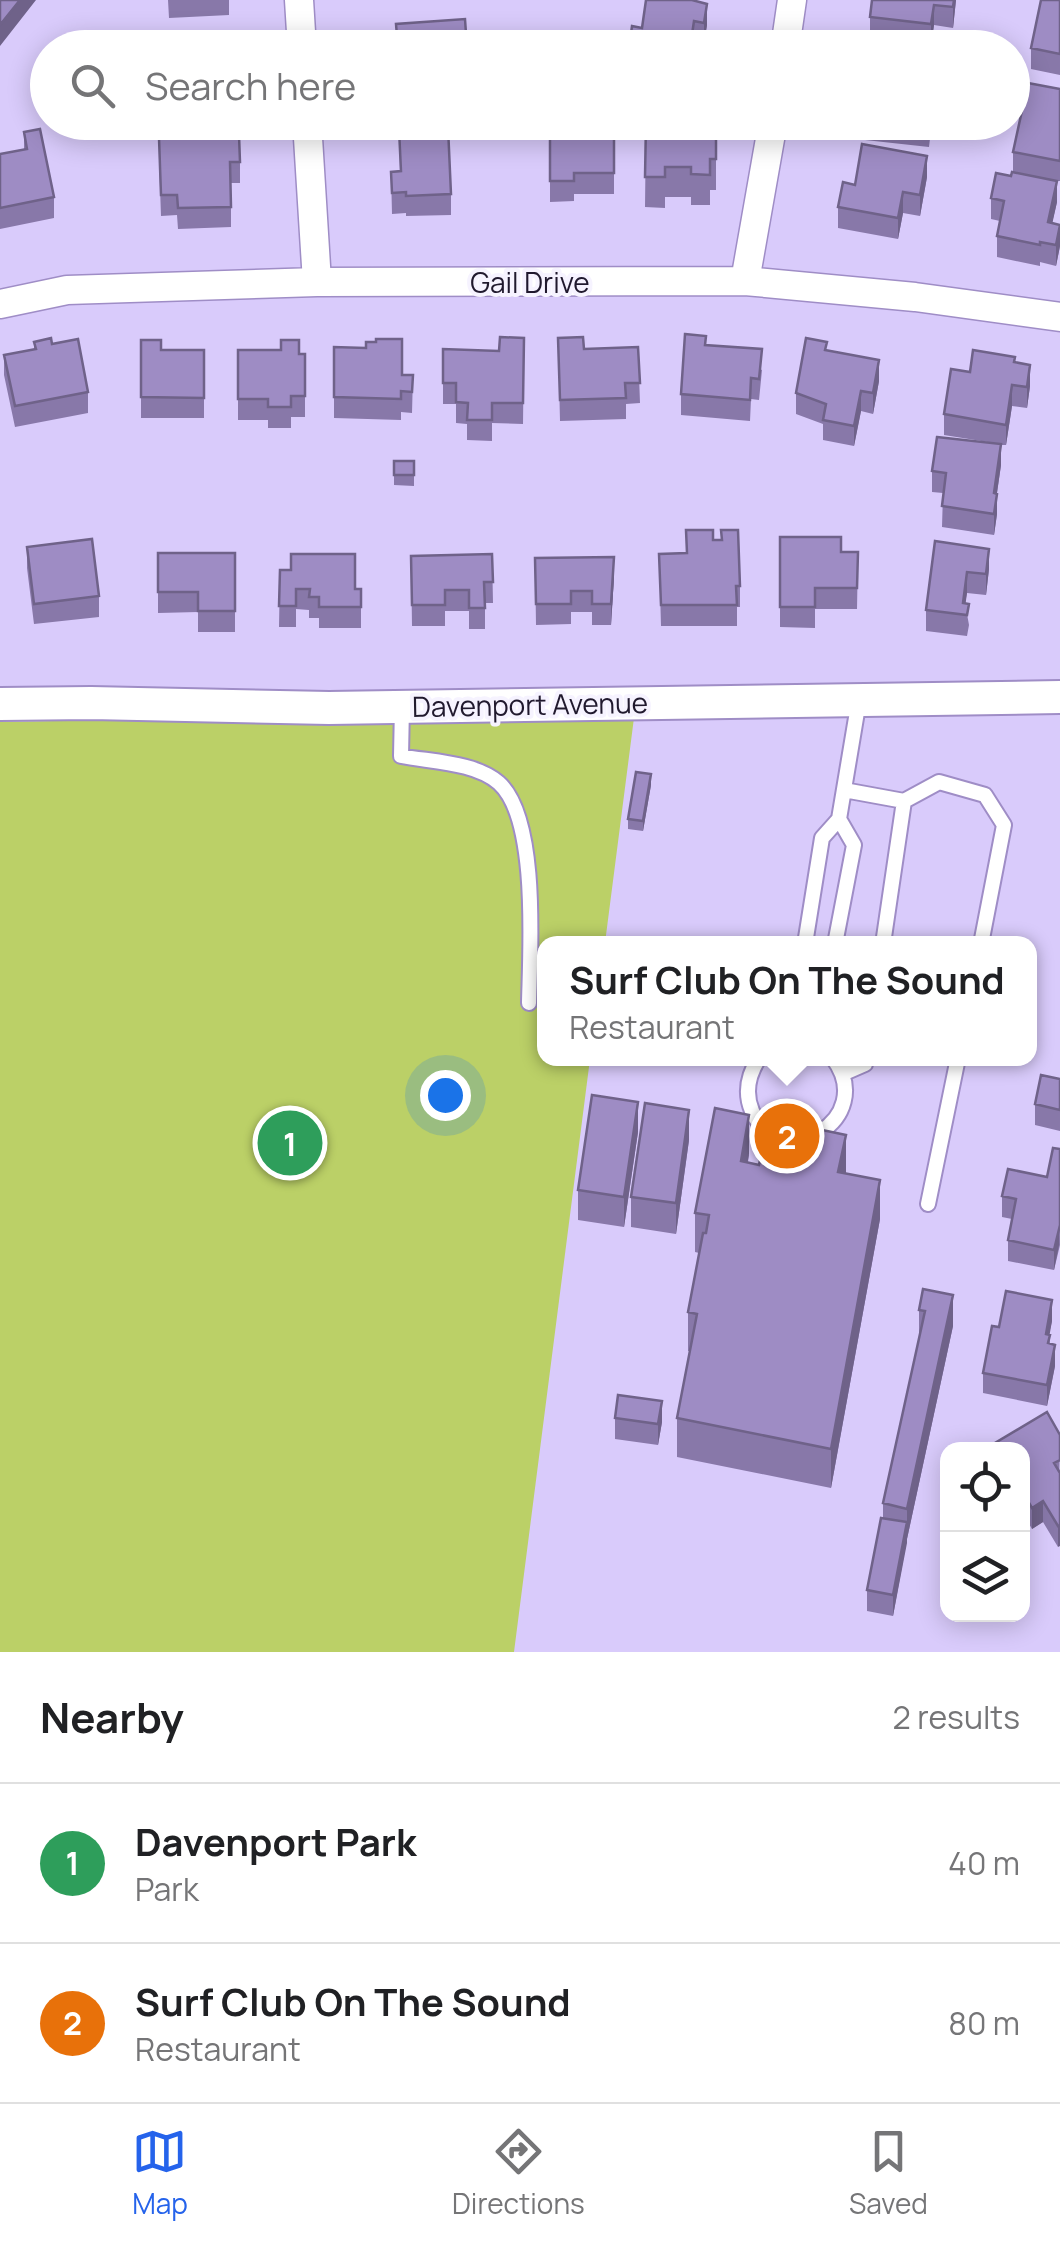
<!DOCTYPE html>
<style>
body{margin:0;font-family:Manrope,sans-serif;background:#f2f2f2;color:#202124}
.controls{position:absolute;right:30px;bottom:30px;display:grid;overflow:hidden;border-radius:20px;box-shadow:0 5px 25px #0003}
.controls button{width:90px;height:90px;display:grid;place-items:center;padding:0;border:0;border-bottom:2px solid #e0e0e0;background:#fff;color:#202124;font:50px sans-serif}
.you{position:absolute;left:445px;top:1095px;width:35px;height:35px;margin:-25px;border:8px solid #fff;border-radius:50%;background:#1a73e8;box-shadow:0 0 0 15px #1a73e833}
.badge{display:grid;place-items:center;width:65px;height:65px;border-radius:50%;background:#2563eb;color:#fff;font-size:32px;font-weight:700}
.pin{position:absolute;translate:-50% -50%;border:5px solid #fff;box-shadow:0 2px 10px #0006}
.popup{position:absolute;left:537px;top:936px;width:500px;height:130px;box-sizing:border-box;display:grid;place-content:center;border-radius:20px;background:#fff;filter:drop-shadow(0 2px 8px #0005);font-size:32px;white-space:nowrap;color:#757577}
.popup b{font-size:38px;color:#202124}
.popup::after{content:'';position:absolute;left:50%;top:100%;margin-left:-20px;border:20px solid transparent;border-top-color:#fff}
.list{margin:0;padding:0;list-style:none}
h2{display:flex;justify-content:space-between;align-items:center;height:130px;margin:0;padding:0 40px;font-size:42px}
h2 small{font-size:32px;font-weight:400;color:#757577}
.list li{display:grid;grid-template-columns:65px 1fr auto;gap:30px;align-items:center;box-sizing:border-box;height:160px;padding:0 40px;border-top:2px solid #e0e0e0}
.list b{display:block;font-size:38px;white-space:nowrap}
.list p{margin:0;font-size:32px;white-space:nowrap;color:#757577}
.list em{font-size:32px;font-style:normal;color:#757577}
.icon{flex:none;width:55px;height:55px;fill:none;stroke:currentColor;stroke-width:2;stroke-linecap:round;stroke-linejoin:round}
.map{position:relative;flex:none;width:1060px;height:1652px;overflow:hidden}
.search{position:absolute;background:#fff;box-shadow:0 5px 25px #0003;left:30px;right:30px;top:30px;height:110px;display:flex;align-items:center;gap:25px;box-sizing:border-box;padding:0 35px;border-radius:55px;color:#757577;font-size:38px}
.sheet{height:450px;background:#fff}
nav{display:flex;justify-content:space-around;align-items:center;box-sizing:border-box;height:140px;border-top:2px solid #e0e0e0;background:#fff;font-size:28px;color:#757577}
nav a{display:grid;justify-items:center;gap:5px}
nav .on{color:#2563eb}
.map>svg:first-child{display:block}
.green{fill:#bbd067}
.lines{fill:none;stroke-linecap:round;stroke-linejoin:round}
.service-casing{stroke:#9f8dc6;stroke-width:18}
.minor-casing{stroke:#9f8dc6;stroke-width:31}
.tertiary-casing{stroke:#9f8dc6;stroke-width:36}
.service{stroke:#fff;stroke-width:14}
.minor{stroke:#fff;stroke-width:28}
.tertiary{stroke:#fff;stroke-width:32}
.wall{fill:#8878a9}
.shaded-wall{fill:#6f6289}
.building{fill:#9e8cc4;stroke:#6f6289;stroke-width:2.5}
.labels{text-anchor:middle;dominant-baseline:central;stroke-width:8;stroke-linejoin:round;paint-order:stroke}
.street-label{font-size:28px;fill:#20192e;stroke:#f6f3ff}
</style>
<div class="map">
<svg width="1060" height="1652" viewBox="0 0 1060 1652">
<rect width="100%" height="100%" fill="#d9cbfb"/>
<path class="green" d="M635,710L605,943L544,944V1058L590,1059L514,1652H0V722Z"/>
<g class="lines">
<defs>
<path id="service" d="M402,706L401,756C431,762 475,762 499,783C539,819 530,952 529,1003
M844,790L904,801L939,782L985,795L1004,825L981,944
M805,944L822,838L839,819L859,700
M835,944L854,845L839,819
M883,944L904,801
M759,1058C748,1075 744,1092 752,1111C780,1175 879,1120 833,1058
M842,1074L865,1064L866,1058
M928,1204L958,1058"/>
<path id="minor" d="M299,0L302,48
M785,48L792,0
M307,122L317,282
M745,281L773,122
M0,304L67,290L317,282L745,281L915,297L1060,317"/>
<path id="tertiary" d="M0,704L91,703L329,708L1060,697"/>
</defs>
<use href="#service" class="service-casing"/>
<use href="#minor" class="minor-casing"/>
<use href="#tertiary" class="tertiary-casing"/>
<use href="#service" class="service"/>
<use href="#minor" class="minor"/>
<use href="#tertiary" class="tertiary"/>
</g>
<path class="wall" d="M168,0H229V15L169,18Z
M956,0L953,28L934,25L931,45L870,38V17Z
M1060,0V75L1031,69V48Z
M692,1L707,25L704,43L694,42L693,48H629L642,28Z
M1060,89V181H1057V202L1052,223L1060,225V246L1056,266L1040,262V266L997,257V236L1000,221L991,219V198L1013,172V152Z
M176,122H240V130L178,137Z
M550,122H614V194H574V201L550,202Z
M646,122H716V190H710V205H691V197H665V208L645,207Z
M865,122H932L929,147L865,140Z
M399,129L451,194V215L406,216V213L392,214L391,172L400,171Z
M24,132L54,197V218L0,229V154L24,150Z
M159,159L240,162V183H231V227L178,229L177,215L161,216Z
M927,177L920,216L903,213L898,239L838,228V207L855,185Z
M524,338L523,424L492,423V441L467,440V424L456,423V404H443V349L499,351Z
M558,338L584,349L638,347L640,403L626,404V419L560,421Z
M141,340L161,350H204V418H141Z
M34,342L52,344L88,392V413L15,427L4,375V355L34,349Z
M706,345L762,370L759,400L751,399L750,421L681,415V394Z
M334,347L366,348L402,375H413L412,413L401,412V420L334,418Z
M238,350L305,354V417H291V428H268V420H238Z
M827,351L879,381L873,414L861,411L854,446L823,440V424L796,414V393Z
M1015,362L1030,386L1027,408L1012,406L1006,445H1001V465L997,493V514L994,535L942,527L943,493L932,492V471L1000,444L944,435V414L970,372Z
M394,461H414V486L394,485Z
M780,537L841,552H858L857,609H815V628L780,627Z
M713,540L740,586V607H737V626H661L659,554L687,553Z
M935,541L989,569L986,595L967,593L965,603L969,625L967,636L926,631V610Z
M27,547L99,596V617L34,624L27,568Z
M158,553H235V632H198V612L158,613Z
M492,554L493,603H485V629H469V611H445V626H412L411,556Z
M535,558L614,577L611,625H592V612H571V624L536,625Z
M280,570L361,589V628H319V618H309V610L296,609V627H279Z
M651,785L643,831L628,829V819Z
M1060,1079V1131L1035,1125V1104Z
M638,1132L624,1227L578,1220V1190Z
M689,1140L676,1234L631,1227V1197Z
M1060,1149V1245L1054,1270L1008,1261V1240L1012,1219L1002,1217V1196L1047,1177Z
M749,1154L748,1162L759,1165L801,1166L846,1173L880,1219L831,1488L677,1457V1418L690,1351H688V1312L699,1253L695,1252V1213Z
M923,1289L953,1326L907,1539L893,1616L867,1611V1590L883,1518V1503L919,1339V1310Z
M1052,1321L1049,1334L1050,1344L1055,1366L1047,1406L983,1393V1373L999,1327Z
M615,1418L662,1422L658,1445L615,1439Z
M1060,1435L1058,1547L1043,1522L1032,1529L1022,1512V1450H995V1443Z"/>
<path class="shaded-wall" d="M20,0H36L0,46V25Z
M954,0H956L953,28V7Z
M707,4V25L704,43V23Z
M934,5V25L931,45V24Z
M694,21L693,48H690Z
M927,156V177L920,216V195Z
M1057,181V202L1048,243V222Z
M903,192V213L898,239V218Z
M1060,225V246L1056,266V245Z
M879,360V381L873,414V393Z
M1030,365V386L1027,408V387Z
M1012,385V406L1006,445V425Z
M861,391V411L854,446V426Z
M1001,444V465L994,513V493Z
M997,494V514L994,535V514Z
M989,549V569L986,595V574Z
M614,557V577L611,625V604Z
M967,572V593L964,615L963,603Z
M651,774V785L643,831V821Z
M638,1102V1132L624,1227V1197Z
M689,1110V1140L676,1234V1203Z
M749,1115V1154L741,1200V1161Z
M846,1135V1174L838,1172Z
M880,1180V1219L831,1488V1449Z
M1059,1224V1245L1054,1270V1250Z
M953,1295V1326L907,1539V1509Z
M1052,1300V1321L1046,1355V1334Z
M1055,1345V1366L1047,1406V1385Z
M662,1401V1422L658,1445V1424Z
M1043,1501V1522L1032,1529V1508Z
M907,1522V1543L893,1616V1595Z
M1060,1525V1546L1058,1547V1526Z"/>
<path class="building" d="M0,0H20L0,25Z
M646,0H692L707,4L704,23L694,21L690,48H629L632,26L642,28Z
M872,0H954L953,7L934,5L931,24L870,17Z
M1041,0H1060V54L1031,48Z
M465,19L467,48H398L396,24Z
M220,33L222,48H170L169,35L182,34L183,44L192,43L191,36Z
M1028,83L1060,89V161L1013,152Z
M550,122H614V173H574V181H550Z
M646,122H716V159H710V175L691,174V167H665V177H645Z
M899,122H930L929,126Z
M448,127L451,194L406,196V192L392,193L391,172L401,171L399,129Z
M40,129L54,197L0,208V154L27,149L24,132Z
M239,135L240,162H230L231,207L178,208L177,195H161L159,138Z
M862,144L927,156L920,195L903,192L898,218L838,207L843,182L855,185Z
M1012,172L1057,181L1048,222L1060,225L1056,245L1040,242V245L997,236L1004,201L991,198L996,173L1011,176Z
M685,334L706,336L705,345L762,349L759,379L751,378L750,400L681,394Z
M500,337L524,338L523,403H492V420H467L468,403L456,402V383H443V349L499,351Z
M583,337L584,349L638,347L640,383H625L626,398L560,400L558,338Z
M51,338L52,344L78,339L88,392L15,406L4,355L36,349L34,342Z
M806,338L827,342L825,350L879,360L873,393L861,391L854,426L823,420L826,404L796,393Z
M376,339H402V375H413L412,392L401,391V399L334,397V347L366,348V342H376Z
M141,340H161V350H204V398L141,397Z
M281,340H299V354H305V396H291V407H268V399H238V350H281Z
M973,350L1015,357L1014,362L1030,365L1027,387L1012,385L1006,425L944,414L951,369L970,372Z
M937,437L1001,444L994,493L997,494L994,514L942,506L946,473L932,471Z
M394,461H414V475H394Z
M686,530H713V540H722L721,530H738L740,586H736L737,605H661L659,554L687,553Z
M780,537H841V552H858L857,588H815V607H780Z
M92,539L99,596L34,604L27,547Z
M935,541L989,549L986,574L967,572L963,603L969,604L967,615L926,610Z
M158,553H235V611H198V592H158Z
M291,554H355V589H361V607H319V597H309L310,589H296V606H279L280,570H291Z
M492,554L493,582H484L485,608H469V590H445V605H412L411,556Z
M614,557L611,604H592V591H571V604H536L535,558Z
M636,772L651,774L643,821L628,819Z
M1041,1075L1060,1079V1110L1035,1104Z
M592,1095L638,1102L624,1197L578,1190Z
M645,1103L689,1110L676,1203L631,1197Z
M715,1108L749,1115L741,1161L759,1165L761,1155L801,1166L808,1127L846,1135L838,1172L880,1180L831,1449L677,1418L697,1314L688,1312L703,1233H706L709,1215L695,1213Z
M1053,1148L1060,1149V1225L1054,1250L1008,1240L1016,1199L1002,1196L1008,1169L1047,1177Z
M923,1289L953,1295L907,1509L883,1503L925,1311L919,1310Z
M1006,1291L1052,1300L1046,1334L1050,1335L1048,1343L1055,1345L1047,1385L983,1373L992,1326L999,1327Z
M618,1395L662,1401L658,1424L615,1418Z
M1047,1412L1060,1435V1460L1054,1463L1060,1473V1525L1058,1526L1043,1501L1032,1508L1022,1491V1450H999L995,1443Z
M881,1518L907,1522L893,1595L867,1590Z"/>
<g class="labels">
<g class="street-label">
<text x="530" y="282">Gail Drive</text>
<text transform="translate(530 704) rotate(-1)">Davenport Avenue</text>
</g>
</g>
</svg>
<div class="controls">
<button><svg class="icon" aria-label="locate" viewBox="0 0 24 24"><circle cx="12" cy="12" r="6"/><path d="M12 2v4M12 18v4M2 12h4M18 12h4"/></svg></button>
<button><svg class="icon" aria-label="layers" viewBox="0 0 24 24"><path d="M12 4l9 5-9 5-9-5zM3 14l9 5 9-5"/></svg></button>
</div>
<div class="you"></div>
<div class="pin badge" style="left:290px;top:1143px;background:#2e9e5b">1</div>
<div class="pin badge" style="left:787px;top:1136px;background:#e8710a">2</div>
<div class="popup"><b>Surf Club On The Sound</b>Restaurant</div>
<div class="search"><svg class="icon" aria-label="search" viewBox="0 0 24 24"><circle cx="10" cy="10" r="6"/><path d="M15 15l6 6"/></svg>Search here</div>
</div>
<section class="sheet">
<h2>Nearby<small>2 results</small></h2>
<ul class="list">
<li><span class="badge" style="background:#2e9e5b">1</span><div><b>Davenport Park</b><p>Park</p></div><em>40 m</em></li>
<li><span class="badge" style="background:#e8710a">2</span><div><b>Surf Club On The Sound</b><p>Restaurant</p></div><em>80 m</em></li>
</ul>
</section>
<nav>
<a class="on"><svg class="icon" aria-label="map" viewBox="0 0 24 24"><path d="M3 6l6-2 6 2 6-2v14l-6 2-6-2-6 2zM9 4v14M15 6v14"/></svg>Map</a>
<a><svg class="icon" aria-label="directions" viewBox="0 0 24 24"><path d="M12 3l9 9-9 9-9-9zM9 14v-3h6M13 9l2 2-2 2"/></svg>Directions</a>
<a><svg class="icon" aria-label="saved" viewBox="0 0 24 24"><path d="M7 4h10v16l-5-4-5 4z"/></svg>Saved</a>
</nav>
